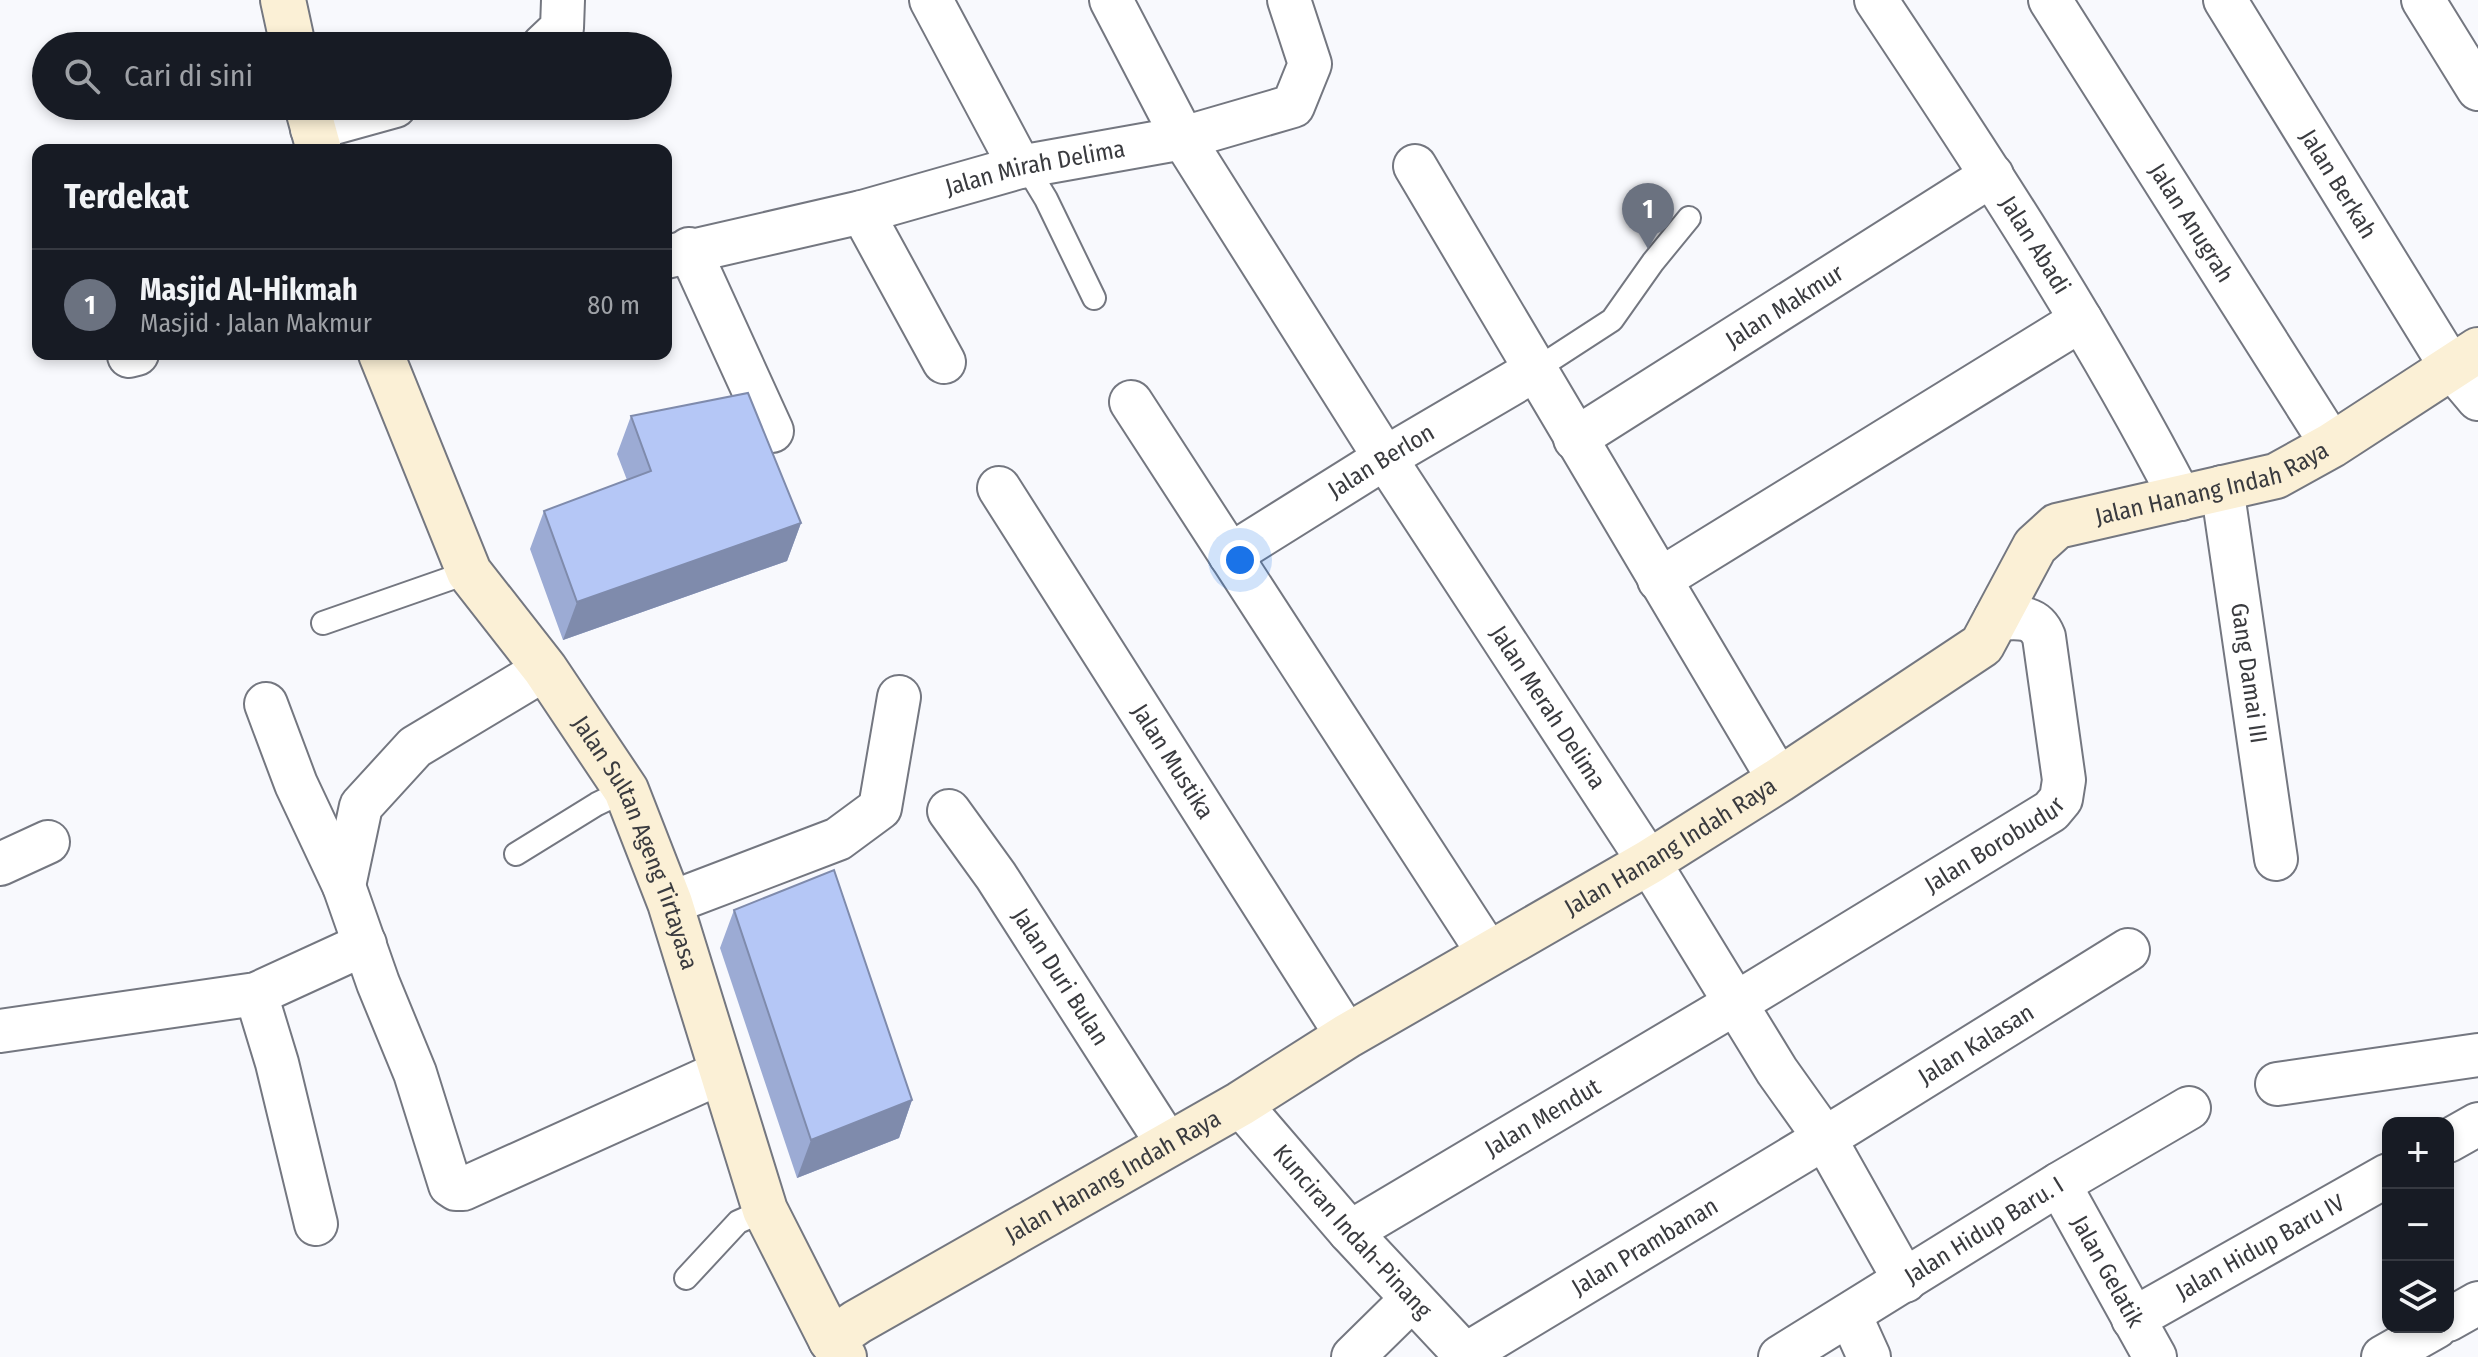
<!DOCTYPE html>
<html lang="id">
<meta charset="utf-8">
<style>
body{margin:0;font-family:"Fira Sans Condensed",sans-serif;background:#242831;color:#f1f3f6}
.controls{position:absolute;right:24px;bottom:24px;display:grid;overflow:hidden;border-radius:16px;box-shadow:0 4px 12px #0003}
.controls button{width:72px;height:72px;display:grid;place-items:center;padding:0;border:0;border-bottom:2px solid #363941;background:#171b24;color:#f1f3f6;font:40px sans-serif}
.you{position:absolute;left:1240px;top:560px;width:28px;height:28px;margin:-20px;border:6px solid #fff;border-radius:50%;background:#1a73e8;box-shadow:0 0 0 12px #1a73e833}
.badge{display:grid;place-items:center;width:52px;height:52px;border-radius:50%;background:#8c9099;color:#fff;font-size:26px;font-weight:700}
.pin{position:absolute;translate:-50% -66px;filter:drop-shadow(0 2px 4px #0008)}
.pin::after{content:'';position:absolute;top:42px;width:28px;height:24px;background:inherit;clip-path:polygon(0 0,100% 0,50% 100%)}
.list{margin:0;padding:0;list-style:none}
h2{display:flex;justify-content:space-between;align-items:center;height:104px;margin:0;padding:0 32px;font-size:34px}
h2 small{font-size:26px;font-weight:400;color:#9ea1a6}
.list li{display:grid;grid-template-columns:52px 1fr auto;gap:24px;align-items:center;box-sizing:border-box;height:112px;padding:0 32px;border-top:2px solid #363941}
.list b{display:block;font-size:30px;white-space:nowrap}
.list p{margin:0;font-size:26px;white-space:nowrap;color:#9ea1a6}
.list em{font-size:26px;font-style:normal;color:#9ea1a6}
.icon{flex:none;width:44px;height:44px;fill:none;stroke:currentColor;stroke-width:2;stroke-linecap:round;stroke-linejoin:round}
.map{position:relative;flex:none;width:2478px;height:1357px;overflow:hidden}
.search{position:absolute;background:#171b24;box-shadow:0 4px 12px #0003;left:32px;top:32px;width:640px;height:88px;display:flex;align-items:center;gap:20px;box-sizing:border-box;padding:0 28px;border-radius:44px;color:#9ea1a6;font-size:30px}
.panel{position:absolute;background:#171b24;box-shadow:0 4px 12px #0003;left:32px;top:144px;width:640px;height:216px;border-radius:16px}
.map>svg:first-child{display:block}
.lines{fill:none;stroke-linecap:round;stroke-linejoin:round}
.lane-casing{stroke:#747780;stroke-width:26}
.street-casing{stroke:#747780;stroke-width:46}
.secondary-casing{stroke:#747780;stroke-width:48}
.lane{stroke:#fff;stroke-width:22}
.street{stroke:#fff;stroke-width:42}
.secondary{stroke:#fbf0d6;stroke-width:44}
.wall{fill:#9cabd4}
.shaded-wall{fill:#7f8bac}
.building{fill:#b5c7f6;stroke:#7f8bac;stroke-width:2}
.labels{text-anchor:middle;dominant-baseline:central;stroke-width:6;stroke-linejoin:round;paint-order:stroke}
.street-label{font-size:24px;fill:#3a3b3f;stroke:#fff}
</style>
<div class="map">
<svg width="2478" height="1357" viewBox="0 0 2478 1357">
<rect width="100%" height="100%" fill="#f8f9fd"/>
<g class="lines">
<defs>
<path id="lane" d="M1026,166L1046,199L1094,298
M1535,370L1612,320L1653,262L1689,218
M323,623L469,572
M516,854L597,804L626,790
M686,1278L738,1222L765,1210"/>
<g id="street">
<path d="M931,0L1020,167"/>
<path id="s1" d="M1111,0L1183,138L1385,458L1649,862L1777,1071L1824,1137L1905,1281"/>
<path id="s2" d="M1876,0C1984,162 2091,325 2181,499"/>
<path id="s3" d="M2050,0L2332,445"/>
<path id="s4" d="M2225,0L2451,367L2478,399"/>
<path d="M2423,0L2478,89"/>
<path d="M543,46L562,28L563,0"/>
<path d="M312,129L395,106"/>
<path d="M1415,166L1779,780"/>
<path d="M862,212L944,362"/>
<path d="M689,249L772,431"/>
<path id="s5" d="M666,257L862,212L1020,167L1183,138L1293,106L1310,64L1289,0"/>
<path d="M129,356L137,354"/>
<path d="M1131,402L1489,954"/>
<path id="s6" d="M1575,439L1992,175"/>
<path id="s7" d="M2222,487L2276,859"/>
<path id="s8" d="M999,488L1347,1036"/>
<path id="s9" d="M1230,555L1385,458L1535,370"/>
<path d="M1659,580L2081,320"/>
<path d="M266,704L296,784L344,886L378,983L415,1073L450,1185L456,1189H463L722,1072"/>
<path id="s10" d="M949,811L996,876L1167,1143"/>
<path d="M0,864L48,842"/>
<path d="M344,886L361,806L415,747L545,669"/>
<path d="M670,903L838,839L880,808L899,697"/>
<path d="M256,994L277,1063L316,1224"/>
<path d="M0,1031L256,994L365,944"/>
<path d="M2277,1084L2478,1055"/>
<path id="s11" d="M1240,1104L1350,1232L1467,1357"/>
<path d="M2448,1141L2478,1124"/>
<path id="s12" d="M2059,1184L2155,1357"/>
<path id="s13" d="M1350,1232L1756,991L2051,811L2061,799L2064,780L2044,637C2035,614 2017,618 1995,619"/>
<path d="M1850,1315L1869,1357"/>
<path id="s14" d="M2133,1319L2388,1175"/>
<path d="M2448,1320L2478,1303"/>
<path id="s15" d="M1465,1355L1848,1124L2128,950"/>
<path d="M1353,1357L1412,1299"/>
<path id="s16" d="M1780,1357L2059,1184L2189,1108"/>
<path d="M2383,1357L2436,1327"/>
</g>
<g id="secondary">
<path d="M283,0L293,46"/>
<path d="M307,106L319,150"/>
<path id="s17" d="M381,354L469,572L545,669L626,790L670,903L765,1210L831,1340L844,1357"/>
<path id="s18" d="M831,1340L857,1322L1240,1104L1347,1036L1649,862L1779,780L1982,645L2035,546L2057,526L2276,476L2332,445L2478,350"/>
</g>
</defs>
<use href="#lane" class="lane-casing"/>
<use href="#street" class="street-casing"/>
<use href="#secondary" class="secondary-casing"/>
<use href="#lane" class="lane"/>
<use href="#street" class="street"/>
<use href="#secondary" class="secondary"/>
</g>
<path class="wall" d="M631,416L801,523L787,561L563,640L530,549L544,511L627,480L617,454Z
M734,910L912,1100L899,1138L797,1178L720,948Z"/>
<path class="shaded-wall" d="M801,523L787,561L563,640L577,602Z
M912,1100L899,1138L797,1178L811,1140Z"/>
<path class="building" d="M748,393L801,523L577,602L544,511L651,471L631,416Z
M834,870L912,1100L811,1140L734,910Z"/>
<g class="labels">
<g class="street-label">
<text stroke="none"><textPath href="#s5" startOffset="380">Jalan Mirah Delima</textPath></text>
<text stroke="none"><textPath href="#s4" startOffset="216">Jalan Berkah</textPath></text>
<text stroke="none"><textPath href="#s3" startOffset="264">Jalan Anugrah</textPath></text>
<text stroke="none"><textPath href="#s2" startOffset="292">Jalan Abadi</textPath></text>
<text stroke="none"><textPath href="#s6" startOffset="248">Jalan Makmur</textPath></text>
<text stroke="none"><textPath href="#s9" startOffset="178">Jalan Berlon</textPath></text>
<text stroke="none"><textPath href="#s18" startOffset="1648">Jalan Hanang Indah Raya</textPath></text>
<text stroke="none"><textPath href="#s7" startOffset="188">Gang Damai III</textPath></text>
<text stroke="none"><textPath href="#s1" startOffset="832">Jalan Merah Delima</textPath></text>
<text stroke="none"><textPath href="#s8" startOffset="324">Jalan Mustika</textPath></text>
<text stroke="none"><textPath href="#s13" startOffset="752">Jalan Borobudur</textPath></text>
<text stroke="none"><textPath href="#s17" startOffset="556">Jalan Sultan Ageng Tirtayasa</textPath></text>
<text stroke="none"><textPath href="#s18" startOffset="974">Jalan Hanang Indah Raya</textPath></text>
<text stroke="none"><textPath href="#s10" startOffset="200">Jalan Duri Bulan</textPath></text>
<text stroke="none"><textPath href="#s15" startOffset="598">Jalan Kalasan</textPath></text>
<text stroke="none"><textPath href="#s13" startOffset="224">Jalan Mendut</textPath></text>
<text stroke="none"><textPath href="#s18" startOffset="326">Jalan Hanang Indah Raya</textPath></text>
<text stroke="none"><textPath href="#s11" startOffset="170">Kunciran Indah-Pinang</textPath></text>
<text stroke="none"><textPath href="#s16" startOffset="240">Jalan Hidup Baru. I</textPath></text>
<text stroke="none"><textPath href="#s15" startOffset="210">Jalan Prambanan</textPath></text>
<text stroke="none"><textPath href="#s14" startOffset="146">Jalan Hidup Baru IV</textPath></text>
<text stroke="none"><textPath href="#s12" startOffset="100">Jalan Gelatik</textPath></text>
</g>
</g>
</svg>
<div class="controls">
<button>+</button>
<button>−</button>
<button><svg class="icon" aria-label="layers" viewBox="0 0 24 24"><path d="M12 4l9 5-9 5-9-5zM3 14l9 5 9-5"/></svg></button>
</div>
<div class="you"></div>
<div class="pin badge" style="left:1648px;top:249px;background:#6b7280">1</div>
<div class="search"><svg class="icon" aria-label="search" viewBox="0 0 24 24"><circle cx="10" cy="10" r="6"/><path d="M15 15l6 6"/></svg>Cari di sini</div>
<section class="panel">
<h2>Terdekat<small></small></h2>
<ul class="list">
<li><span class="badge" style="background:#6b7280">1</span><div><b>Masjid Al-Hikmah</b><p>Masjid · Jalan Makmur</p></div><em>80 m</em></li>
</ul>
</section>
</div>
